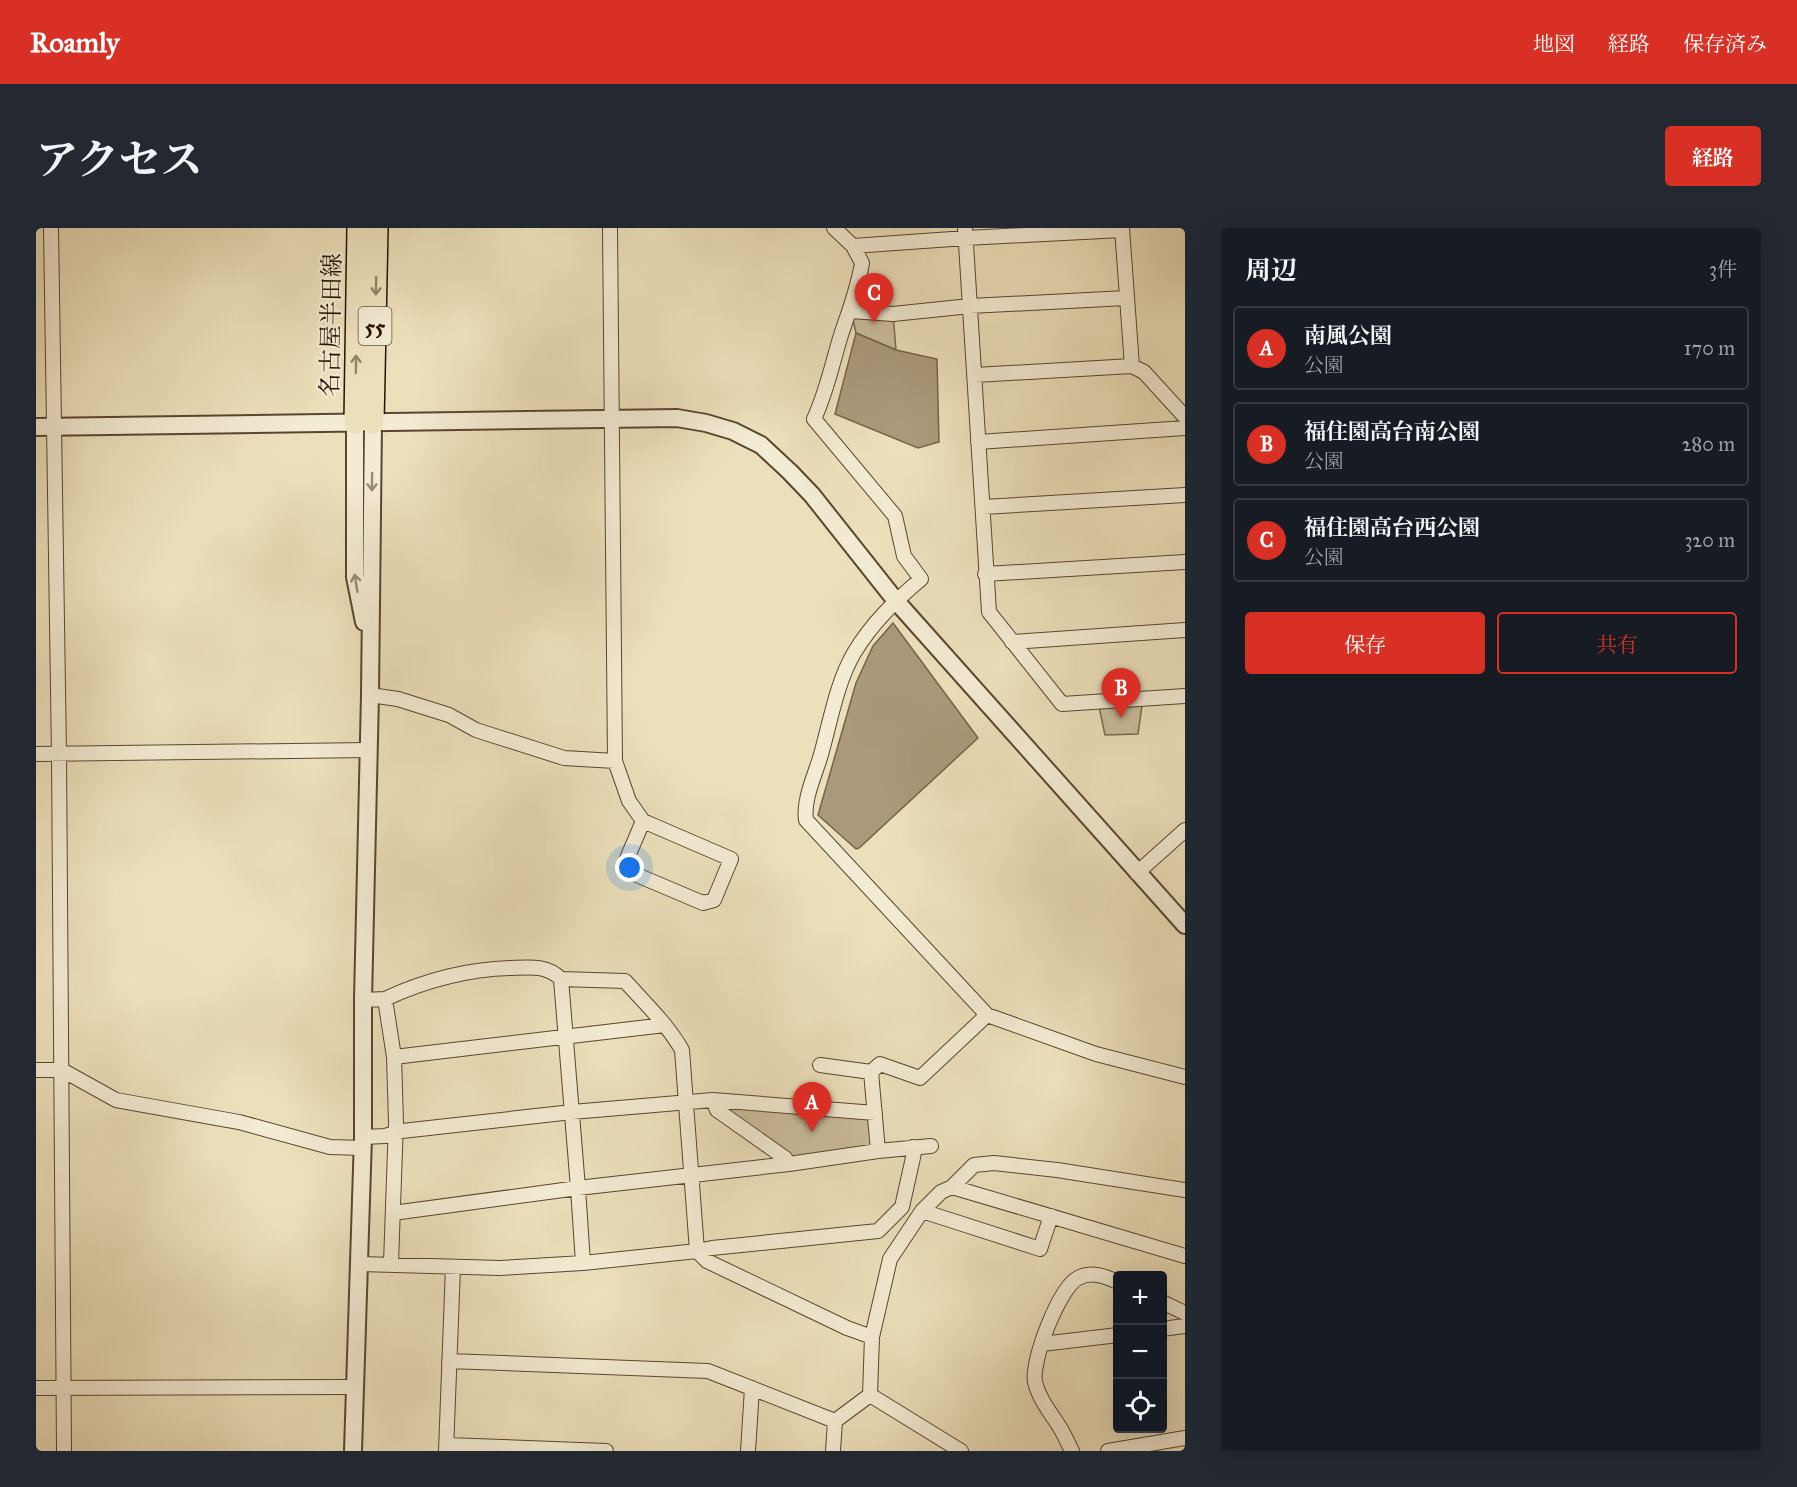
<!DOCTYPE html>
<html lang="ja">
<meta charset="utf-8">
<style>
body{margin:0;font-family:"IM FELL Great Primer","Noto Serif JP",serif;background:#242831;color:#f1f3f6}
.controls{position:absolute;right:18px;bottom:18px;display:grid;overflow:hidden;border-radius:6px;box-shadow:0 6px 24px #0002}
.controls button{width:54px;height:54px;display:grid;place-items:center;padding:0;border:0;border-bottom:2px solid #363941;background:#171b24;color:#f1f3f6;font:30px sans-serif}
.you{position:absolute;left:594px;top:640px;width:21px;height:21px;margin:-15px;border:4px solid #fff;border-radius:50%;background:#1a73e8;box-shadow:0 0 0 9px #1a73e833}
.badge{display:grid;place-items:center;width:39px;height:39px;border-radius:50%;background:#d93025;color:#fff;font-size:20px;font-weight:700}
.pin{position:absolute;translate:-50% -50px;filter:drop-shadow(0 2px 3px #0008)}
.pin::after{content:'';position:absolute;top:32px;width:21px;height:18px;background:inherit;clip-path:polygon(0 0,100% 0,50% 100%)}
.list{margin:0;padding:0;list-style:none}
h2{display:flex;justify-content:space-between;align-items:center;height:78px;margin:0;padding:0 24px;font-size:26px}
h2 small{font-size:20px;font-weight:400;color:#9ea1a6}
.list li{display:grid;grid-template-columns:39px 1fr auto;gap:18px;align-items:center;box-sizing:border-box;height:84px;margin:0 12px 12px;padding:0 12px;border:2px solid #363941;border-radius:6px}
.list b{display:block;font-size:22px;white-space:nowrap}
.list p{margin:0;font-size:20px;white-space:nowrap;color:#9ea1a6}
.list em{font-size:20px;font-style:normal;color:#9ea1a6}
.actions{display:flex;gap:12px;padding:18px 24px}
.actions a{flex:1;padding:14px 0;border:2px solid #d93025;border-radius:6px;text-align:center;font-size:21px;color:#d93025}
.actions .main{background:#d93025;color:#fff}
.icon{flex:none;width:33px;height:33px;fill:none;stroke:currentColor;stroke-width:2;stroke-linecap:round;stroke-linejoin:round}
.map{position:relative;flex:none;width:1149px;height:1223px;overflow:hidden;border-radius:6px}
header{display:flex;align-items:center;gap:36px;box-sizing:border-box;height:84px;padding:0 30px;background:#d93025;color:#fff}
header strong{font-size:28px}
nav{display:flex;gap:33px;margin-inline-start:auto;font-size:21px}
.intro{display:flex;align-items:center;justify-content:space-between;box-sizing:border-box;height:144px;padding:0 36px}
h1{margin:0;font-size:42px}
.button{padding:15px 27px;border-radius:6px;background:#d93025;color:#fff;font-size:21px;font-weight:700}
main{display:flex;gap:36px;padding:0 36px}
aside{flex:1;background:#171b24;border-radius:6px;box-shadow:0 6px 24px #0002}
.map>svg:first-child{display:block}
.green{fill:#cbbd9b;stroke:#7a684e;stroke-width:1.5}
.water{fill:#aa9a7b;stroke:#76644a;stroke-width:1.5}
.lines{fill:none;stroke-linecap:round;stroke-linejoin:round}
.minor-casing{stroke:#5a462f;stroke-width:16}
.tertiary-casing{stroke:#5a462f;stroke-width:20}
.primary-casing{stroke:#291200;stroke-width:24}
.minor{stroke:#f3ebd3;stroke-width:14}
.tertiary{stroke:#f3ebd3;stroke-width:16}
.primary{stroke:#ece0bb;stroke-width:21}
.oneway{stroke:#948367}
.oneway2{stroke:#988974}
.labels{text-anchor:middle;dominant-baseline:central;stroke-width:4.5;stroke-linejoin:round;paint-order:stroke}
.shield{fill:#f3ebd3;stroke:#66533f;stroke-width:1.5}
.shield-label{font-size:22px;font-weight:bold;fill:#291200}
.street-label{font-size:24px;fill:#291200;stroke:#f3ebd3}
</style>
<header>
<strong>Roamly</strong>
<nav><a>地図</a><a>経路</a><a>保存済み</a></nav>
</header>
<div class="intro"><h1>アクセス</h1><a class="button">経路</a></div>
<main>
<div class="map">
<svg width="1149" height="1223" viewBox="0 0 1149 1223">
<rect width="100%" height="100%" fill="#ece0bb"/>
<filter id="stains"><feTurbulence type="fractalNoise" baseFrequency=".00333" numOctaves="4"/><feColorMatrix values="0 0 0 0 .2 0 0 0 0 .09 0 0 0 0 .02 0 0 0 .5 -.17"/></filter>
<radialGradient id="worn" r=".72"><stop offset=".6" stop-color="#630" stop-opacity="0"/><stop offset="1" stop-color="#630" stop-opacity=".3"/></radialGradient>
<path class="green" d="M815,83L857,86L860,122L820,105Z
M1107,470L1102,506L1069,507L1062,474Z
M677,872L839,885L842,923L753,936Z"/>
<path class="water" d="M820,105L860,122L901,131L903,214L882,220L799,186Z
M857,395L942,510L823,620L820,621L782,587L820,455L837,418Z"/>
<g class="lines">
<defs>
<path id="minor" d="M15,0L23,526L28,1223
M574,0L579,533L593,573L607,593L590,633L589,642L667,675L678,672L695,631L607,593
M798,0L817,18L826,35C822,60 813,83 805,107C796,136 791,163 778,191L859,288L868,328L885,351C859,373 836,395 818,425C800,456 794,496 784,530C778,549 767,573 770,592L951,787L1060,826L1149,849
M929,0L953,384L1026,476L1149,468
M1086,0L1096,138L1108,144L1149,189
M817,18L930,10L1086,2
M815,83L857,86L934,78L1090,70
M939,147L1096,138
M942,214L1149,200
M947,279L1149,267
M949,346L1149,334
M976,414L1149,402
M334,467L362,471L413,487L440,502L528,530L579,533
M0,526L333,522
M1101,645L1149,602
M525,751L542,960L547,1035
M349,771C390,752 431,741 476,740C494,739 511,737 525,751L589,753C609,775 631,796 646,822L661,1023L671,1033L811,1100L836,1109
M327,772L349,771L358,829L360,894L355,1035
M358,829L629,797
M784,837L835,844
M0,842H26L80,872L203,894L294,919L326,920
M677,872L681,882L749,930L753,936L842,923L895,918
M327,909L349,908L366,903L536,884L677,872L839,885
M842,923L835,844L844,836L884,850L951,787
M916,959L1149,1028
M886,983L1004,1021L1015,988
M357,985L542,960L753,936
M324,1036L464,1040L547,1035L661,1023L676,1020L842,1003L866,979L878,925L877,919
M1126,1074L1149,1085
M1126,1101L1149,1098
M1006,1116L1082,1107
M413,1133L672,1143L799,1193
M0,1160L319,1159
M834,1167L836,1109L854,1031L886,983L905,964L916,959L938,937L958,935L1021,942L1149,962
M834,1167L925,1223
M799,1193L834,1167
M411,1217L570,1223
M410,1223L417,1039
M712,1223L716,1160
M797,1223L799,1193
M1036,1223C1032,1215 1028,1206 1023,1198C1014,1184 1003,1171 999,1154C995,1133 1023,1060 1042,1050C1056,1043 1068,1048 1082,1054
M1072,1223L1149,1210"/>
<path id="tertiary" d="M319,195V349L328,394
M0,199L641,190L670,195L697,203L725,217L754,244L776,267L860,373L1149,697
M317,1223L327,909V772L334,467L337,195"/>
<path id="primary" d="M319,195L322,0
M337,195L341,0"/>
</defs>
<use href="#minor" class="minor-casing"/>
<use href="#tertiary" class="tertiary-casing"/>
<use href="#primary" class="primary-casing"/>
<use href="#minor" class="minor"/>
<use href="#tertiary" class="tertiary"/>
<use href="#primary" class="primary"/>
</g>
<defs><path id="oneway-shaft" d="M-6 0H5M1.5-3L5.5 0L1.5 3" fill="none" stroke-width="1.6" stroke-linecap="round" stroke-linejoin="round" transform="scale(1.5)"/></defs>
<g class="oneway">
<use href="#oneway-shaft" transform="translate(340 58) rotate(91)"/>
<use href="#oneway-shaft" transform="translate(320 136) rotate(-89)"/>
</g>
<g class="oneway2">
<use href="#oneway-shaft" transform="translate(336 254) rotate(91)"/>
<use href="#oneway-shaft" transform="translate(320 355) rotate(-99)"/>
</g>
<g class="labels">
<rect class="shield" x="322.5" y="79" width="33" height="38" rx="4.5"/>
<g class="shield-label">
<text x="339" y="98">55</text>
</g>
<g class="street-label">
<text transform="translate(295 97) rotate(-89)">名古屋半田線</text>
</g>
</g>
<rect width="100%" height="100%" filter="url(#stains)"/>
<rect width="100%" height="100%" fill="url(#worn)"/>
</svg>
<div class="controls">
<button>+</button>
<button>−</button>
<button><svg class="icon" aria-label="locate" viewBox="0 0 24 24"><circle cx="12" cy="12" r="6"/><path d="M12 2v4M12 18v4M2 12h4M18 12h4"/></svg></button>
</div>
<div class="you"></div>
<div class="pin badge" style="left:776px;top:904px">A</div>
<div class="pin badge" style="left:1085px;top:490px">B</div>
<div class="pin badge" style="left:838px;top:95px">C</div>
</div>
<aside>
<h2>周辺<small>3件</small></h2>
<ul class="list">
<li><span class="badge">A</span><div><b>南風公園</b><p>公園</p></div><em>170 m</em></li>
<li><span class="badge">B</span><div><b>福住園高台南公園</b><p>公園</p></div><em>280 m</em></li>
<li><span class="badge">C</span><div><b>福住園高台西公園</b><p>公園</p></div><em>320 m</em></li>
</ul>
<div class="actions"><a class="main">保存</a><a>共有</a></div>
</aside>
</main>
